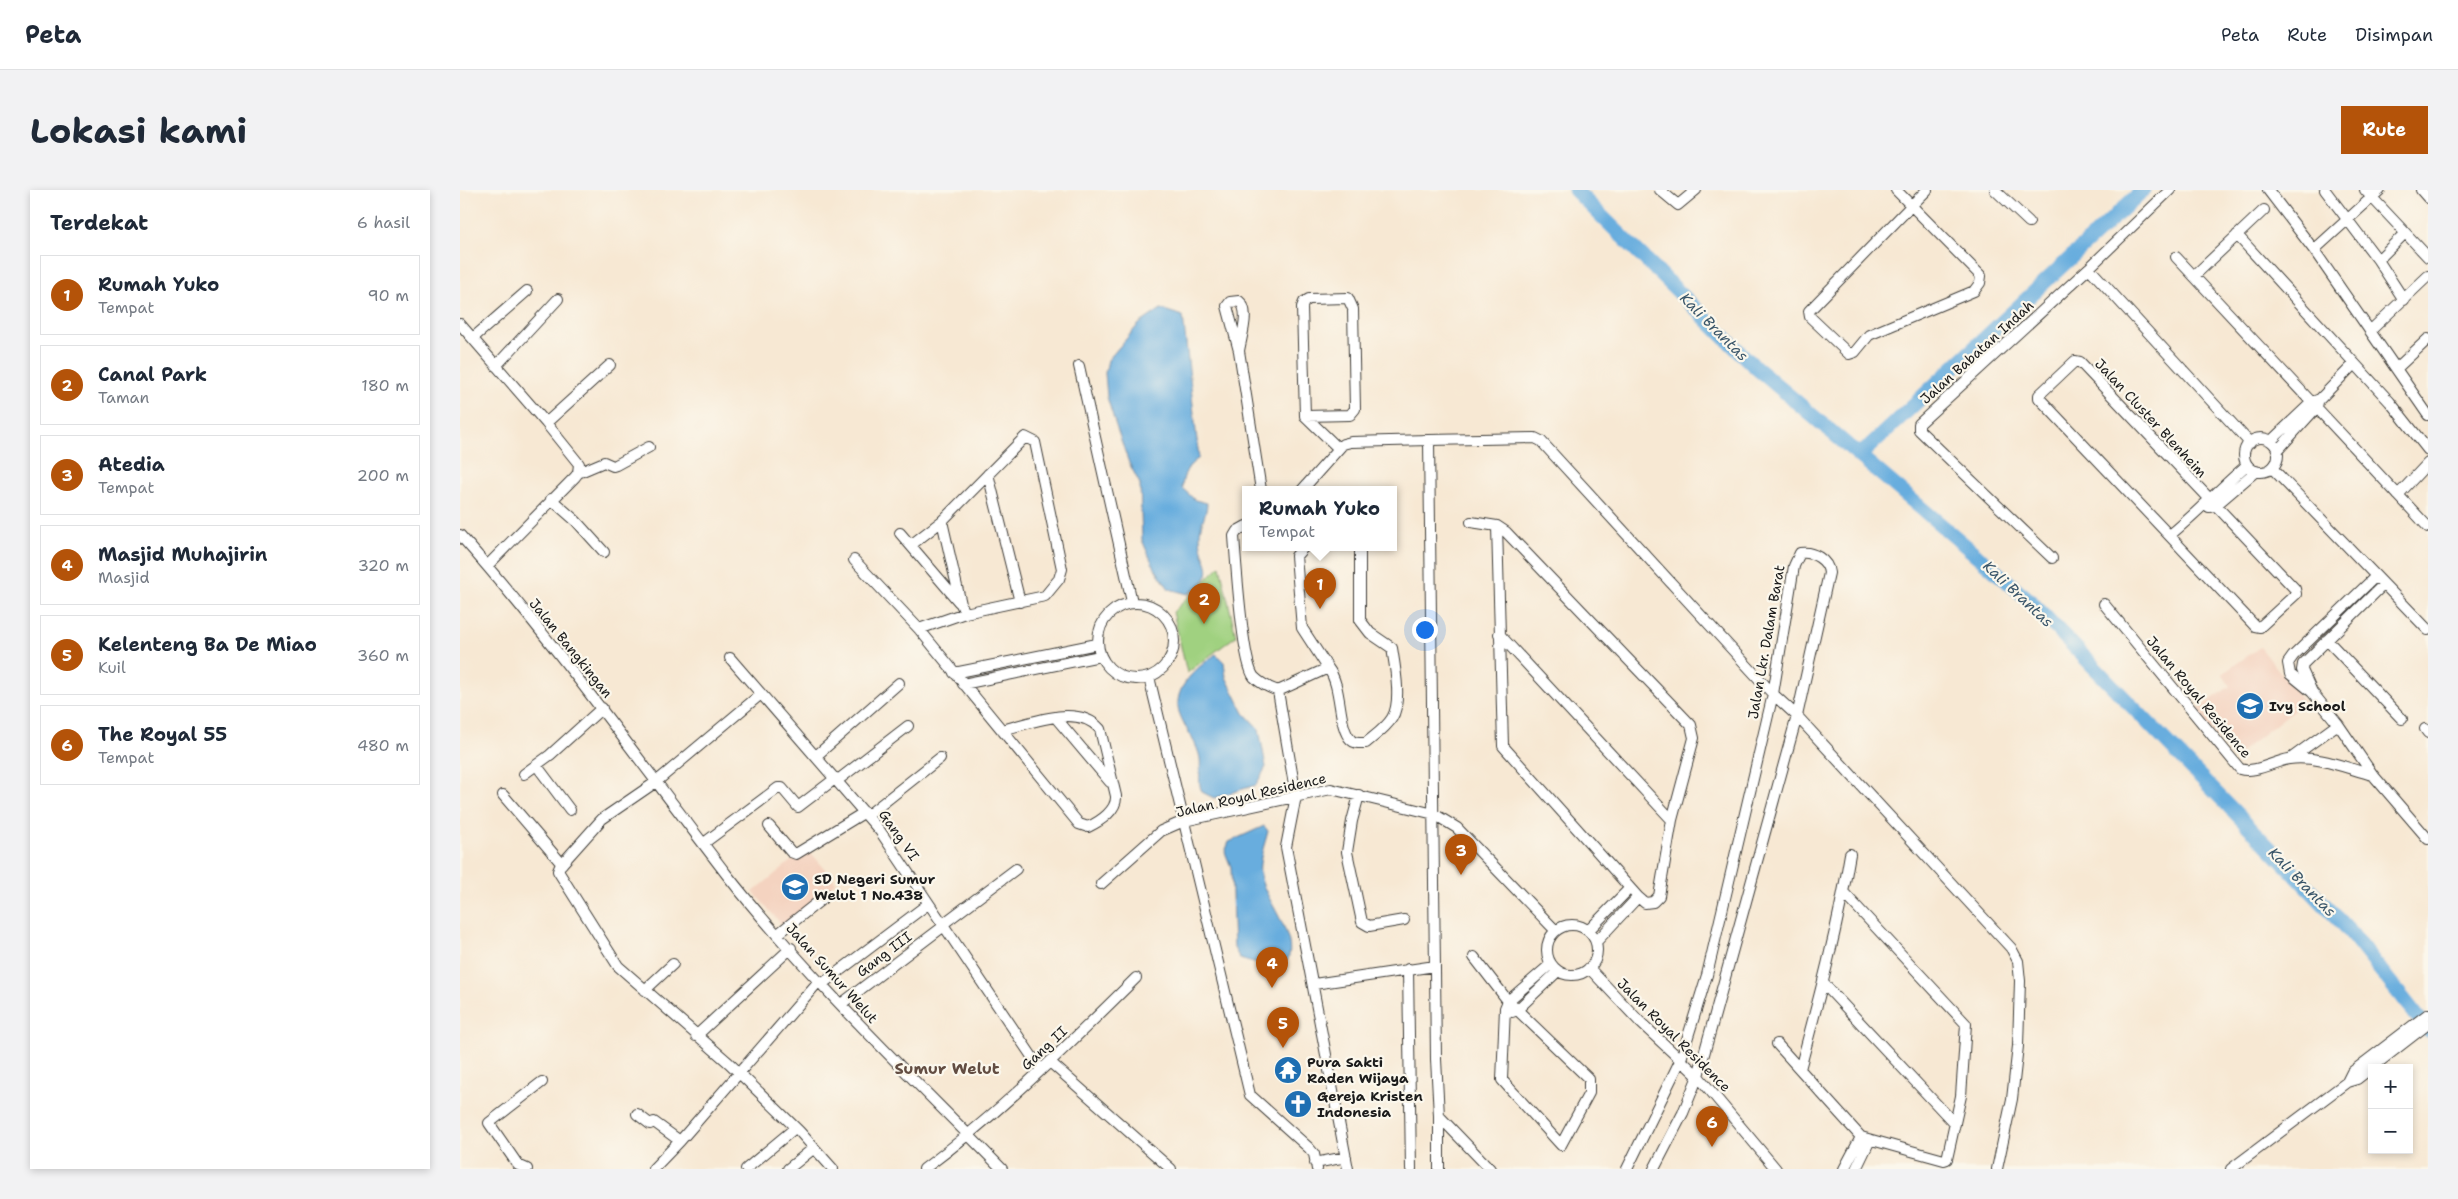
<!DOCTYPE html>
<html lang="id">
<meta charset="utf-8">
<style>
body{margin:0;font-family:"Shantell Sans",sans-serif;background:#f2f2f3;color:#1f2937}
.controls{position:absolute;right:15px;bottom:15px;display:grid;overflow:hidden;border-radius:0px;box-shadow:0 2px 8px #0003}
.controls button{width:45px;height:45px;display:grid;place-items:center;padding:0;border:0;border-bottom:1px solid #e0e1e3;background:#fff;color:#1f2937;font:25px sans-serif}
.you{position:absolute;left:964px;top:439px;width:18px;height:18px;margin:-12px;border:4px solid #fff;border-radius:50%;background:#1a73e8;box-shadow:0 0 0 8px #1a73e833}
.badge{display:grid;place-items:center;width:32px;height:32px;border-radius:50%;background:#b45309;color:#fff;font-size:16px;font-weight:700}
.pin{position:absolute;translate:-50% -41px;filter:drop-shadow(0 1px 2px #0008)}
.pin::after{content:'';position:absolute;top:26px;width:18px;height:15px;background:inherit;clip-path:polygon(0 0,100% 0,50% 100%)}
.popup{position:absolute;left:782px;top:296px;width:155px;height:65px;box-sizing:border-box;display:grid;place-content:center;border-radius:0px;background:#fff;filter:drop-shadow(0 1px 4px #0005);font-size:16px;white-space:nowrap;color:#747a83}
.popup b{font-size:19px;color:#1f2937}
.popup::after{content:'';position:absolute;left:50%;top:100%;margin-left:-10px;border:10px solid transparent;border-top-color:#fff}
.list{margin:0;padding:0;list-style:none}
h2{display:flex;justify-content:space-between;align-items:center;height:65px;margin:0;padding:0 20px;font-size:21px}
h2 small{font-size:16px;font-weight:400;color:#747a83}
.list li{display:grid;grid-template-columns:32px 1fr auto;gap:15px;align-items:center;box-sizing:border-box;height:80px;margin:0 10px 10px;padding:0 10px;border:1px solid #e0e1e3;border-radius:0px}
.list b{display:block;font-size:19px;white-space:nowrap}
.list p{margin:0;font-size:16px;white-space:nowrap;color:#747a83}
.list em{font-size:16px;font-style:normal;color:#747a83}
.map{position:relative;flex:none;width:1968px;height:979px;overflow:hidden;border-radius:0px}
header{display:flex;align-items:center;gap:30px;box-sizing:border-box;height:70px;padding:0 25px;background:#fff;border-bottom:1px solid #e0e1e3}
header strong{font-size:24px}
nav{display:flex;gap:28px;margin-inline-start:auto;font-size:18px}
.intro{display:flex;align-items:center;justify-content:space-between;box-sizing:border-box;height:120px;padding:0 30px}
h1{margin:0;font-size:35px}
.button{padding:12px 22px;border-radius:0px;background:#b45309;color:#fff;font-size:18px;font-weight:700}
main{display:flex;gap:30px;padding:0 30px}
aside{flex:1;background:#fff;border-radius:0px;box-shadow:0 2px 8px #0003}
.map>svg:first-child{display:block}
.built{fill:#f4d3c0}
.green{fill:#a0d180;stroke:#5e764e}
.water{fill:#67adde;stroke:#42647d}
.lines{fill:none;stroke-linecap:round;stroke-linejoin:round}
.river{stroke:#67adde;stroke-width:15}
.minor-casing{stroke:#3d3b37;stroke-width:12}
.minor{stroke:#fff;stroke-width:10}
.labels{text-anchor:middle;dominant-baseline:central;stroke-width:4.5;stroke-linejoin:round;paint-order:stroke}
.street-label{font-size:14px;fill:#1c1c1c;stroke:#fbf7ec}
.poi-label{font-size:14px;font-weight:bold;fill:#1c1c1c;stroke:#fbf7ec;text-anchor:start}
.water-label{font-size:15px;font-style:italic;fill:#3a566a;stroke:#fbf7ec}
.quarter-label{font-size:16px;font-weight:bold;fill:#624d42;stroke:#fbf7ec}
</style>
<header>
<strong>Peta</strong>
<nav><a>Peta</a><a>Rute</a><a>Disimpan</a></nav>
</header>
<div class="intro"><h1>Lokasi kami</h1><a class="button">Rute</a></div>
<main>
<aside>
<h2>Terdekat<small>6 hasil</small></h2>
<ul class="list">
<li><span class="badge">1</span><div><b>Rumah Yuko</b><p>Tempat</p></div><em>90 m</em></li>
<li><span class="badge">2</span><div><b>Canal Park</b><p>Taman</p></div><em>180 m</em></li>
<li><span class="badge">3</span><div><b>Atedia</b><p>Tempat</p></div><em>200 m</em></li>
<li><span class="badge">4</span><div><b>Masjid Muhajirin</b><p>Masjid</p></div><em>320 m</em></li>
<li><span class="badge">5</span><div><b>Kelenteng Ba De Miao</b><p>Kuil</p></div><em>360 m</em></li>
<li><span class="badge">6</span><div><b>The Royal 55</b><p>Tempat</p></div><em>480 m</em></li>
</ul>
</aside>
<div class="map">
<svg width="1968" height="979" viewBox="0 0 1968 979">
<rect width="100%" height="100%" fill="#fbf7ec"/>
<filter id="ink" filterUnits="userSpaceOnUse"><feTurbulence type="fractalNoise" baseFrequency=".02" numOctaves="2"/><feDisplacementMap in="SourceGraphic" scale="10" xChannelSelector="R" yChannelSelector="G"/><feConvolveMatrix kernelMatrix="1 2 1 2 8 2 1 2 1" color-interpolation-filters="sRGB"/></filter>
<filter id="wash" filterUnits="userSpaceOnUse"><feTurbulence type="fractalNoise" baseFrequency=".0096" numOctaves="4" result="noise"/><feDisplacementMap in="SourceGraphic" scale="20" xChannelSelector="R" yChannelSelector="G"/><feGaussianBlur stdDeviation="1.12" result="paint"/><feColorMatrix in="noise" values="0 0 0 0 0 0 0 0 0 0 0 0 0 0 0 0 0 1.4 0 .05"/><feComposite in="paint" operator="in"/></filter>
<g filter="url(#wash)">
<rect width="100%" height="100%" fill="#f7e8d3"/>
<path class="built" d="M1800,457L1844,512L1773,568L1736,521L1770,496L1762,484Z
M347,658L376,692L324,737L293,702Z"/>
<path class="green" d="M760,376L776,446L727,483L713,422Z"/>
<path class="water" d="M701,119L723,126L739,268C727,276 723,284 722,298L735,310L747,313C747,325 739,334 740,347C741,376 763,380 728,404L709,399L694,377L682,350L680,294L669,273L656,236L647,207L645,183L648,170L679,134Z
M756,464L764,472L766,487L784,523L799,539L806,577L796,595L754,608L742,602C736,589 743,577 739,564C735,550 724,537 719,522C712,497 738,477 756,464Z
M804,636L808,641C805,654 798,671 800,684C803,708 840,747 827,771L800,775L780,769L774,758L771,677L765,662L769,652Z"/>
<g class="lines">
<path class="river" d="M1115,0L1293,175L1568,409L1887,738L1968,840
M1399,266L1683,0"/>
</g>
</g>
<g filter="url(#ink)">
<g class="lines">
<defs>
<path id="minor" d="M1200,0L1218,15L1236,0
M1436,0L1521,86L1520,93L1514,101L1409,145L1395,162L1389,164L1350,127L1349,121L1451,16L1467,0
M1535,0L1569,32
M1808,0L1854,60L1968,225
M1865,0L1918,70L1944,110
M1905,0L1968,67
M1961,0L1968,8
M1777,45L1930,212L1968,260
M1854,60L1920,0
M1716,67L1968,337
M1918,70L1945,43
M1629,78L1790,253
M1734,86L1804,20
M0,134L86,233L119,274L118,283L115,287L27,376
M1910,141L1968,86
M13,148L67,101
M779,161C781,147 791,120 779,111L770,112L767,116L779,161L801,300
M1615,171L1620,172L1835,399L1836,404L1800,437L1795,436L1579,208V205Z
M36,176L98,109
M619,176L672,412
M1937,178L1968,149
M845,226L890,225L895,219L893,119L888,108L849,109L844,112L842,117L845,226L878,258
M86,233L150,175
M1784 265a17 17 0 1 1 34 0a17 17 0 1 1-34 0Z
M1811,251L1852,212L1860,209L1894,174
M1818,260L1857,217L1858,212
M1812,278L1968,440
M118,283L144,272L153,276L156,275L189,257
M528,284L560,412
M842,300L883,254L891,252L969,250
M1938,305L1968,273
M91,309L116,331L144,362
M1749,317L1755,316L1796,281
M482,331L501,414L505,423
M1011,332L1037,336L1046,342L1231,535L1234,548L1212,630L1199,706L1193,712L1185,713L1178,707L1043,556L1037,336
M786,336L777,341L774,346C776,371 782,472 794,487C800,493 810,498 818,501L868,478C883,497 877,536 891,550C895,554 900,553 906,553C914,546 926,538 932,528C942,512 935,477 932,458L910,443L900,430V358
M440,343L499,412
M0,345C96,453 179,571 267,685C350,790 449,884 542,979
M1710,345C1737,323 1760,298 1787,275
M451,355L482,331L565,247L575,252L602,379L599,389L585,406L505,423L459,439
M843,358L836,366L842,438L868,478
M1592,368L1459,240V234L1629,78L1710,0
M394,370L459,439L619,634L628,637C641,631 657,620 656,606L640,539C617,513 571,533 542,540
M1915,387L1833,466L1828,473L1830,484L1852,502L1842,480L1843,474L1923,395
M638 451a38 38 0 1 1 76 0a38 38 0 1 1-76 0Z
M1644,414L1780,579C1794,584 1815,571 1829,569C1857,565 1886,578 1913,585
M1039,444L1212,630
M1867,450L1942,529
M270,468L420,641L581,880
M494,483L637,454
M689,487L790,905L849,958L854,964L857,979
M503,494L640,466
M818,501L836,606L826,657L888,979
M1852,502L1878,534L1913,585L1968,649
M301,504L196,592L142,629L100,676L98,681L158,776L269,873L339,941L373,979
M596,528L650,592
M1965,539L1968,543
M356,566L439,493
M1830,569L1878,534
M77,576L110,620
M64,584L90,565L142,518
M378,590L448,536
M43,605L102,674
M899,605L892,631L887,662L902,732L909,736L944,730
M408,625L480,568
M309,636L331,662L336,664L405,622
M244,653L318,598H322L338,617L376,588
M641,694L701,641L724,631L871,599L974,624L997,638L1096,741
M483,734L556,679
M1087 760a25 25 0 1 1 50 0a25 25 0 1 1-50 0Z
M1128,741L1170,698
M318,744L367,705
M1136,752L1178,707
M1014,767L1048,811L1129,889V903L1101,955L1042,890L1045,818L1048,811L1091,774
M1129,778L1180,832L1238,886L1316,979
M948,779L951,979
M1363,793L1495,934
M362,794L468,714
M854,794L975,776
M185,800L213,774
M381,814L484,736
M1052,822L1057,820L1098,781
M236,846L331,758
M1317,854L1401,947L1484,970L1487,969L1501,906L1506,834L1384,703
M590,872L711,979
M1340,879C1359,808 1378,737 1390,664
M1887,892L1892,882L1968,824
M177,924L190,934L194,932L220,951
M979,926V979
M855,973L886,967
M67,979L58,975L29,933L82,892
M193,979L220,951L359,791
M286,979L335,938
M328,979L354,958
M464,979C541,922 608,855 676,788
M1030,979L979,926L976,869L969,250L1075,248L1081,251L1313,504L1337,526L1551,758L1558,771L1560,791L1558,856L1552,909L1537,979
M1167,979L1221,869L1247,785L1313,504L1334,376L1340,363C1353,361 1368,370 1369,383L1337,526L1238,886L1223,923L1194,979
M1384,979L1401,947
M1396,979L1410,950
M1771,979L1887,892L1897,889L1968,834"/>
</defs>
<use href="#minor" class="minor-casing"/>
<use href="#minor" class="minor"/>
</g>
</g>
<defs>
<symbol id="school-disc" viewBox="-11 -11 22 22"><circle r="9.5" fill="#1f6fb2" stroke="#fbf7ec"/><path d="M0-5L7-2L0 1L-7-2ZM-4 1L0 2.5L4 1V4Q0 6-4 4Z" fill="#fff"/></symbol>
<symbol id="temple-disc" viewBox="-11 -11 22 22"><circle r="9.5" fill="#1f6fb2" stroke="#fbf7ec"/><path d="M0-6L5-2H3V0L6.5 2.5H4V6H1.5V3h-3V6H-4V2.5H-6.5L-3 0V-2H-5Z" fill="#fff"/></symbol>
<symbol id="church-disc" viewBox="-11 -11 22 22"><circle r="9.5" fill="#1f6fb2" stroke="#fbf7ec"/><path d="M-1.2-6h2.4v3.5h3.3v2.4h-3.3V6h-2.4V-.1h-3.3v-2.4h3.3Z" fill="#fff"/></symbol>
</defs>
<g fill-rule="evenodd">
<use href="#school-disc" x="1774" y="500" width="32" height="32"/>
<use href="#school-disc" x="319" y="681" width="32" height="32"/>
<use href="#temple-disc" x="812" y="864" width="32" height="32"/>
<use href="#church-disc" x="822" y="898" width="32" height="32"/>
</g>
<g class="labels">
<g class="street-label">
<text transform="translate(1517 162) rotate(-42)">Jalan Babatan Indah</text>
<text transform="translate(1691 228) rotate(47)">Jalan Cluster Blenheim</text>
<text transform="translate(1306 452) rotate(-80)">Jalan Lkr. Dalam Barat</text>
<text transform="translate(111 458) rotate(51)">Jalan Bangkingan</text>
<text transform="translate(1739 507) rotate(50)">Jalan Royal Residence</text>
<text transform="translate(791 605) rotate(-13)">Jalan Royal Residence</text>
<text transform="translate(439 645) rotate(55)">Gang VI</text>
<text transform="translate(424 764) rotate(-37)">Gang III</text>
<text transform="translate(372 783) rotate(48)">Jalan Sumur Welut</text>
<text transform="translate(1214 845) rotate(45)">Jalan Royal Residence</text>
<text transform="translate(584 858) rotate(-43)">Gang II</text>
</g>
<g class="poi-label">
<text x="1809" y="516">Ivy School</text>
<text x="354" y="689">SD Negeri Sumur<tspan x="354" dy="16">Welut 1 No.438</tspan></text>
<text x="847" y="872">Pura Sakti<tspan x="847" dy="16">Raden Wijaya</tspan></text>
<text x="857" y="906">Gereja Kristen<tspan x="857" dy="16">Indonesia</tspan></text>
</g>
<g class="water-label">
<text transform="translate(1254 137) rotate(45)">Kali Brantas</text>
<text transform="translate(1558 404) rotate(43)">Kali Brantas</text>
<text transform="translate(1842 692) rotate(46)">Kali Brantas</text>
</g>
<g class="quarter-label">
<text x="487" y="878">Sumur Welut</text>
</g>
</g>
</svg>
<div class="controls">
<button>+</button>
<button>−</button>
</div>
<div class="you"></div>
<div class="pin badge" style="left:860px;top:419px">1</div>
<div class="popup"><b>Rumah Yuko</b>Tempat</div>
<div class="pin badge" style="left:744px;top:434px">2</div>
<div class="pin badge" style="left:1001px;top:685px">3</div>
<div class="pin badge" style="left:812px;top:798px">4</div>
<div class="pin badge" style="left:823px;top:858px">5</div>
<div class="pin badge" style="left:1252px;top:957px">6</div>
</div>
</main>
